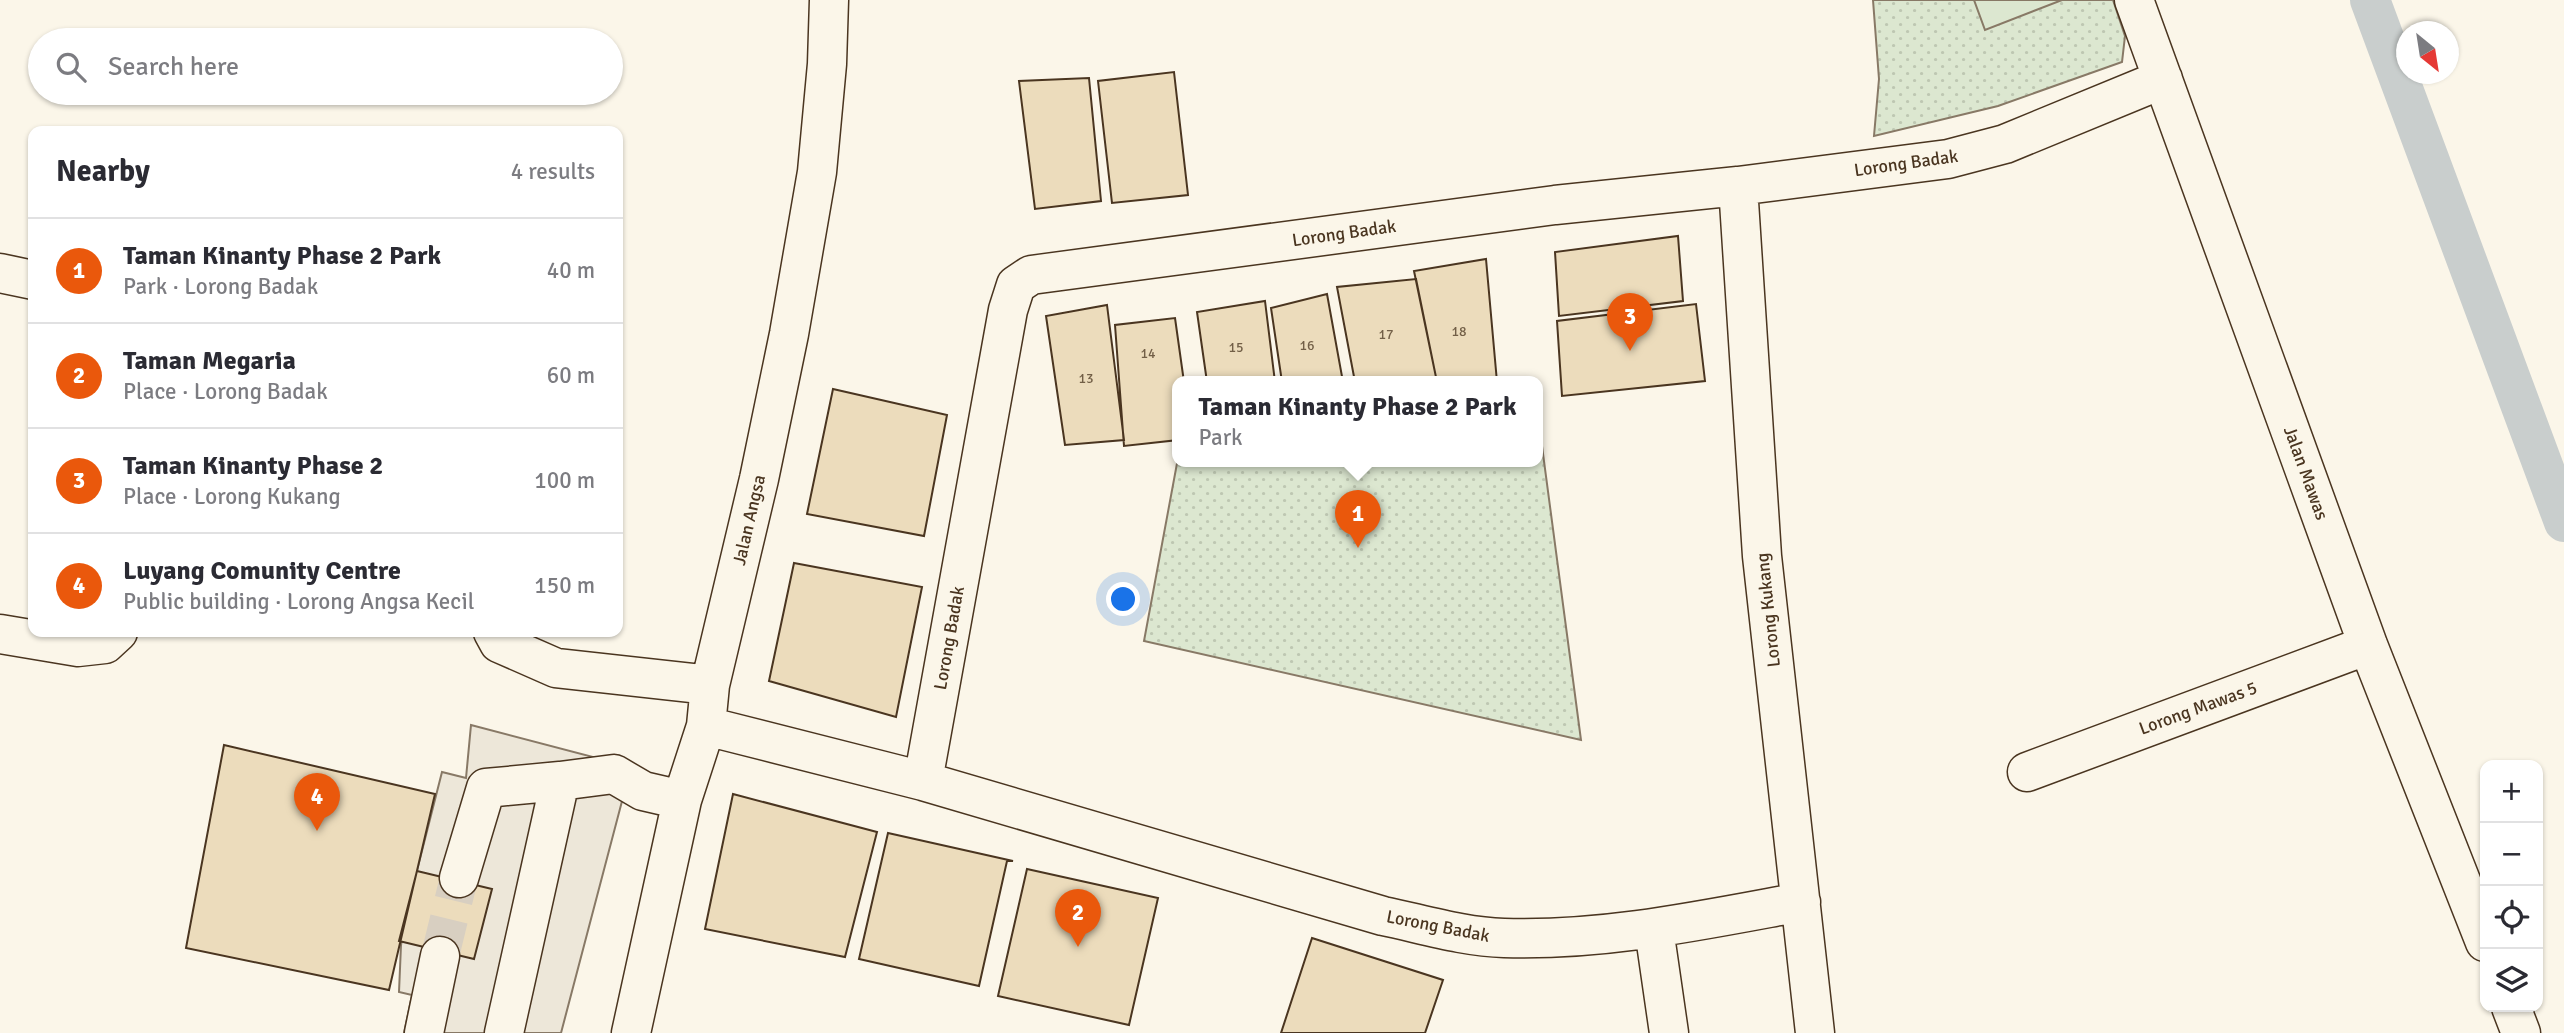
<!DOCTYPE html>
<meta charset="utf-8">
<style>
body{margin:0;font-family:Signika,sans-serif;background:#f2f2f3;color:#2b2b33}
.controls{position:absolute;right:21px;bottom:21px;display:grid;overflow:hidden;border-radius:14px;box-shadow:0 2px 5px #0004}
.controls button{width:63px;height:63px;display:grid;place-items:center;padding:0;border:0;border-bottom:2px solid #e1e1e2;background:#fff;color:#2b2b33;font:35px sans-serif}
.compass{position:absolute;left:2396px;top:21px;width:63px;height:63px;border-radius:50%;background:#fff;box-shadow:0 2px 5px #0004;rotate:150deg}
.you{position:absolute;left:1124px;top:600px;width:24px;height:24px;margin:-18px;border:5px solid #fff;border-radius:50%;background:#1a73e8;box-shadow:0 0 0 10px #1a73e833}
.badge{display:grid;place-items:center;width:46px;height:46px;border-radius:50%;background:#ea580c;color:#fff;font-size:23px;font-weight:700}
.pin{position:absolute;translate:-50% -58px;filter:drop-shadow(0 2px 4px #0008)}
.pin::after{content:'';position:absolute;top:37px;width:24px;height:21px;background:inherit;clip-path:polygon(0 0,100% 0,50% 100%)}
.popup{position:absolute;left:1172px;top:376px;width:371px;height:91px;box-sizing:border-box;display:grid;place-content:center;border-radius:14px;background:#fff;filter:drop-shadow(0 2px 5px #0005);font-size:23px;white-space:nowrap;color:#7c7c81}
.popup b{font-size:26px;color:#2b2b33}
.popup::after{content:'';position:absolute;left:50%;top:100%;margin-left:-14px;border:14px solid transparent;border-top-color:#fff}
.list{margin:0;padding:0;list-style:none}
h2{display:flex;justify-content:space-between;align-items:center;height:91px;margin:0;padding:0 28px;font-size:30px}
h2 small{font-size:23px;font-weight:400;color:#7c7c81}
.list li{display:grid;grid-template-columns:46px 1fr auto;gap:21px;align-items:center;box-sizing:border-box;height:105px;padding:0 28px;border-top:2px solid #e1e1e2}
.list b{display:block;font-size:26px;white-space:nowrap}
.list p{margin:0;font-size:23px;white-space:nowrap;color:#7c7c81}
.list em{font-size:23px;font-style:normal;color:#7c7c81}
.icon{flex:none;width:38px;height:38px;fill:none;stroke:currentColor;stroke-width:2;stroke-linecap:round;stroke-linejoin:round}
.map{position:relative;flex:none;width:2564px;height:1033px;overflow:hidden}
.search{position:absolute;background:#fff;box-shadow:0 2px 5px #0004;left:28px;top:28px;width:595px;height:77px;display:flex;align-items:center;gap:18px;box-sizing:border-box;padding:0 24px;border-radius:38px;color:#7c7c81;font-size:26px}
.panel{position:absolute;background:#fff;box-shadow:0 2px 5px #0004;left:28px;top:126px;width:595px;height:511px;border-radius:14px}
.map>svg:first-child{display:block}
.grass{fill:url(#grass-dots);stroke:#887966;stroke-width:2}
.garden{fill:#dce7d0;stroke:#887966;stroke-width:2}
.parking{fill:#ede7d9;stroke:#887966;stroke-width:2}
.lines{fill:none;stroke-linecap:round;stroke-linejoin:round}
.canal{stroke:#c9cecd;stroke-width:40}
.building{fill:#ecdcbc;stroke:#4a3520;stroke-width:2}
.minor-tunnel{stroke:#d8cfc1;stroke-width:38;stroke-dasharray:38 19;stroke-linecap:butt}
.minor-casing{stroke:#4a3520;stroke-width:41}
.minor{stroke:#fbf6e9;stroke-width:38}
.labels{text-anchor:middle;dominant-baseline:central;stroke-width:5;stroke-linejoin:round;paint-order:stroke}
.number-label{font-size:14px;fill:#725f47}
.street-label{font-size:18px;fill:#4a3520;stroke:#fbf6e9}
</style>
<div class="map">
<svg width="2564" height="1033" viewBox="0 0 2564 1033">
<defs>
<pattern id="grass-dots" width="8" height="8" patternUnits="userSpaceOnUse" patternTransform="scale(1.75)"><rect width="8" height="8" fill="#dce7d0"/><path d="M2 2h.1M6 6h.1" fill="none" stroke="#bec7b2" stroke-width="1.8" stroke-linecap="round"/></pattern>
</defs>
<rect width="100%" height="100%" fill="#fbf6e9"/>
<path class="grass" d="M1873,0H2113L2125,36L2122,62L1998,106L1874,136L1879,79Z
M1538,416L1581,740L1144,641L1178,458V462H1538Z"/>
<path class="garden" d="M1974,0H2062L1985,30Z"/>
<path class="parking" d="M471,725L631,767L561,1033H404L412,995L399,992L401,945L410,898L442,772L466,778Z"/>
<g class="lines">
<path class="canal" d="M2370,0L2564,522"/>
</g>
<path class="building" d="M1174,72L1188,195L1112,203L1098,81Z
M1089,78L1101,201L1035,209L1019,81Z
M1678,236L1683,301L1559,316L1555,252Z
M1486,259L1497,382H1437L1414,271Z
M1416,279L1437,382H1355L1337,287Z
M1327,294L1343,382H1282L1271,308Z
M1265,301L1275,382H1207L1197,312Z
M1696,304L1705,381L1562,396L1557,321Z
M1107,305L1124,440L1065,445L1046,316Z
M1175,318L1184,382H1178V440L1124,446L1115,325Z
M833,389L947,415L924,536L807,514Z
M794,563L922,587L896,717L769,681Z
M224,745L435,794L389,990L186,948Z
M733,794L877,832L845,957L705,929Z
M888,833L1013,861H1007L979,986L859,959Z
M1027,869L1158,898L1129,1025L998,996Z
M417,871L492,889L474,959L399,941Z
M1312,938L1443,980L1425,1033H1281Z"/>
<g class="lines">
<path class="minor-tunnel" d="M440,956L459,878"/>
<defs>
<path id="minor" d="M2134,0L2368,645L2485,942
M1738,186L1762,556L1815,1033
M0,273L33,280
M493,632L499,643L556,668L710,685
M0,634L78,647L105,644L118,632
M706,726L923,781L1383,916C1422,924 1464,937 1504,938C1605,941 1703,920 1801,902
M2027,772L2368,645
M923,781L1008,310L1016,285L1031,275L1555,205L1738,186L1948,159L2005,144L2163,79
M459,878L486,788L560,781
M1654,929L1669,1033
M2511,1007L2521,1033
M424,1033L440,956
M504,1033L560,781L614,774L643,791L682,800
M631,1033L682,800L706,726L710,685L759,479L789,334L817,172L827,64L829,0"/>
</defs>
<use href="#minor" class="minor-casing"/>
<use href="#minor" class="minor"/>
</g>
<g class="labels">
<g class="number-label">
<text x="1459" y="331">18</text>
<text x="1386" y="334">17</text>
<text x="1307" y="345">16</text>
<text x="1236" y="347">15</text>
<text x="1148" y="353">14</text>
<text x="1086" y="378">13</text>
</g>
<g class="street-label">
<text transform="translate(1906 163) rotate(-8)">Lorong Badak</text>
<text transform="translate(1344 233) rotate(-8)">Lorong Badak</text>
<text transform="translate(2306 473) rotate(70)">Jalan Mawas</text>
<text transform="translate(749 520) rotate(-77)">Jalan Angsa</text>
<text transform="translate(1768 610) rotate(-96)">Lorong Kukang</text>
<text transform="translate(949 638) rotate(-80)">Lorong Badak</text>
<text transform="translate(2198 708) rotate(-20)">Lorong Mawas 5</text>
<text transform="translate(1438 926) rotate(11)">Lorong Badak</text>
</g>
</g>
</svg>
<div class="controls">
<button>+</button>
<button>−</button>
<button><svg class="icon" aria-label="locate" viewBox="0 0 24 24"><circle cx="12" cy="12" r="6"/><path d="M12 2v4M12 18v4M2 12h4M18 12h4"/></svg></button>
<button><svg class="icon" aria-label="layers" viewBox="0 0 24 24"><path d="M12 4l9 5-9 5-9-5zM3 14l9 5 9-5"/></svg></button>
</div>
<svg class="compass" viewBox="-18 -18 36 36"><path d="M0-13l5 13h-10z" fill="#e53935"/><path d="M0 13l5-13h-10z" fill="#7c7c81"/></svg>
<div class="you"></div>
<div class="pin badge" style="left:1358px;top:548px">1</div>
<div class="popup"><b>Taman Kinanty Phase 2 Park</b>Park</div>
<div class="pin badge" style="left:1078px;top:947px">2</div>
<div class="pin badge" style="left:1630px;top:351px">3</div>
<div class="pin badge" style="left:317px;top:831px">4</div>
<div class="search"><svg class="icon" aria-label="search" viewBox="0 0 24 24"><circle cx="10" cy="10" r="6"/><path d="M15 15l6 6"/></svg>Search here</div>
<section class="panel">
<h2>Nearby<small>4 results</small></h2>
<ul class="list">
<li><span class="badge">1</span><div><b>Taman Kinanty Phase 2 Park</b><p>Park · Lorong Badak</p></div><em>40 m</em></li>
<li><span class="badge">2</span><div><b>Taman Megaria</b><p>Place · Lorong Badak</p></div><em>60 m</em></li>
<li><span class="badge">3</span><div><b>Taman Kinanty Phase 2</b><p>Place · Lorong Kukang</p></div><em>100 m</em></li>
<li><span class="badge">4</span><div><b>Luyang Comunity Centre</b><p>Public building · Lorong Angsa Kecil</p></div><em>150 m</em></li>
</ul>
</section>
</div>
